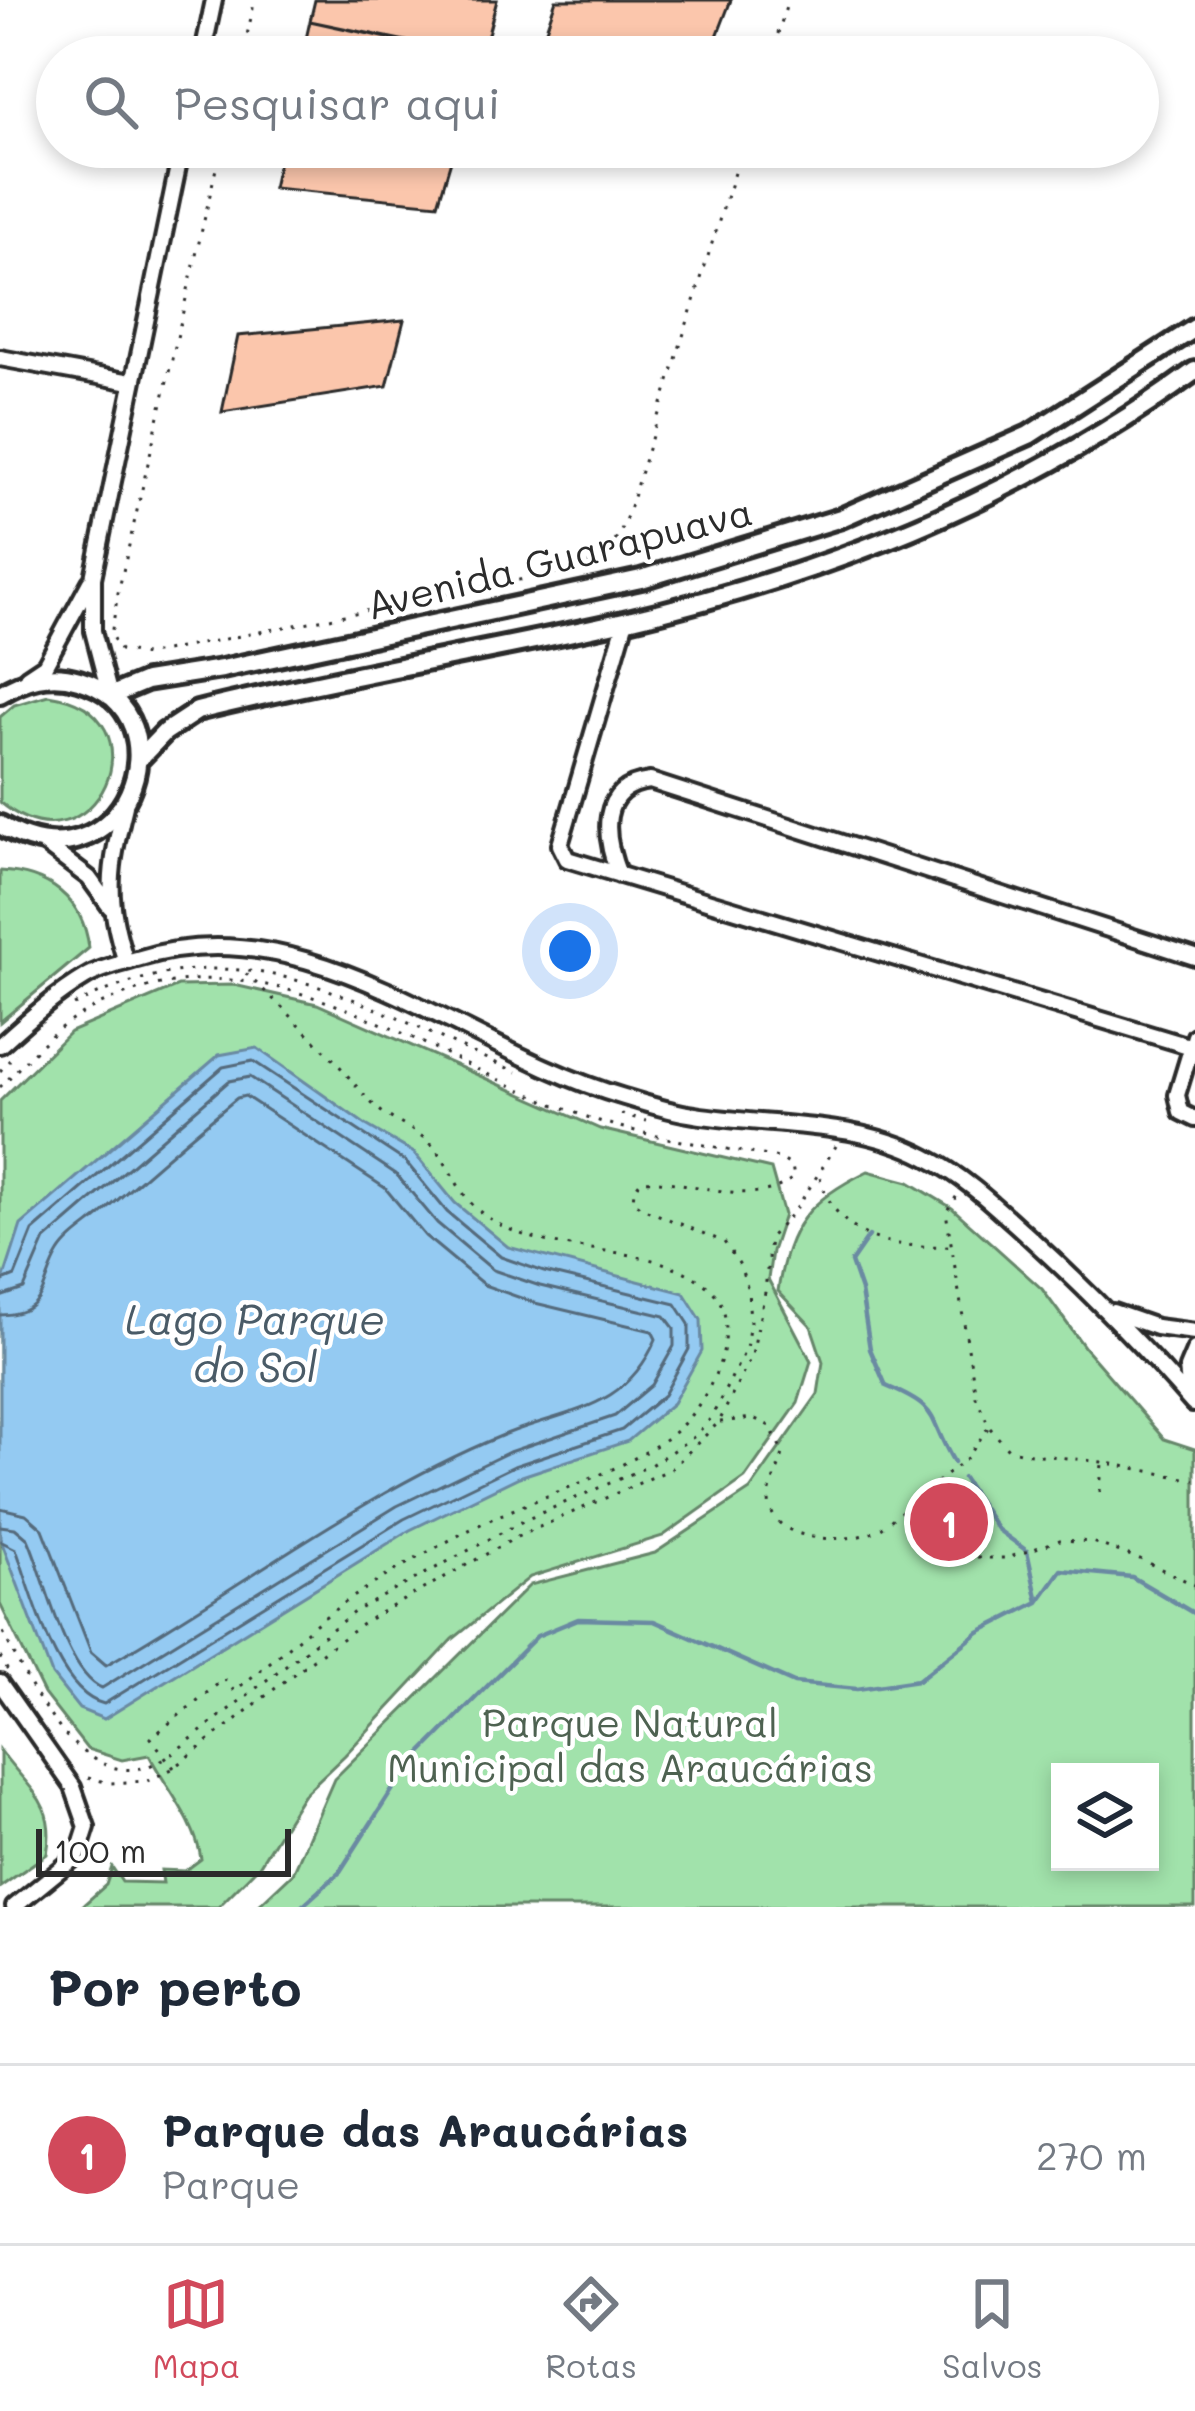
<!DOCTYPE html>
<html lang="pt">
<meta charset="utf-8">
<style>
body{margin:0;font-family:Mali,sans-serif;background:#f2f2f3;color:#1f2937}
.controls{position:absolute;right:36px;bottom:36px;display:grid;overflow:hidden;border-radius:0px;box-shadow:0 6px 18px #0003}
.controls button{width:108px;height:108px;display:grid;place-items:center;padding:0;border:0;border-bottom:3px solid #e0e1e3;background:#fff;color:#1f2937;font:60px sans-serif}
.scale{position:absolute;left:36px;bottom:30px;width:255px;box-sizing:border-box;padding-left:12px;border:6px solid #2b2b2b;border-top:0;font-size:33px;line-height:42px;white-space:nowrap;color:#2b2b2b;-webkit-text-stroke:9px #fff;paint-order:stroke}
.you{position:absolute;left:570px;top:951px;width:42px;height:42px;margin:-30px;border:9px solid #fff;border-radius:50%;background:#1a73e8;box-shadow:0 0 0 18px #1a73e833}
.badge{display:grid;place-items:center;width:78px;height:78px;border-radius:50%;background:#d1495b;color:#fff;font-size:39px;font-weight:700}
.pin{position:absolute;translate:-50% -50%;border:6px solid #fff;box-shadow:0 3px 12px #0006}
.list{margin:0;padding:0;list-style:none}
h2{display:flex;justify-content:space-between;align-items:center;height:156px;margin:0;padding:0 48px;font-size:51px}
h2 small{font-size:39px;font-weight:400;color:#747a83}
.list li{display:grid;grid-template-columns:78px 1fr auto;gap:36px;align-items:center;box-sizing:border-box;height:180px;padding:0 48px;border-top:3px solid #e0e1e3}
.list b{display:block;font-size:45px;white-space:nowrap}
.list p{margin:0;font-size:39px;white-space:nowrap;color:#747a83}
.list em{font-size:39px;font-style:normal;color:#747a83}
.icon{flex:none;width:66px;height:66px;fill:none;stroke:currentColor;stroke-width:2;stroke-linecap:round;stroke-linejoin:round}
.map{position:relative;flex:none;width:1195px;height:1907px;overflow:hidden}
.search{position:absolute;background:#fff;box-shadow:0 6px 18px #0003;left:36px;right:36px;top:36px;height:132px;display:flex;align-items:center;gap:30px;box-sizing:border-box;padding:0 42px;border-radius:66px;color:#747a83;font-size:45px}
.sheet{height:336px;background:#fff}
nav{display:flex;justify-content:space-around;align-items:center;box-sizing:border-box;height:168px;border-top:3px solid #e0e1e3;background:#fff;font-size:33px;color:#747a83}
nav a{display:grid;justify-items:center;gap:6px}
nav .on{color:#d1495b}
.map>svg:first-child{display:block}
.green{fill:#a1e2ab;stroke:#66866b;stroke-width:3;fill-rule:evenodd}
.water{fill:#94caf2;stroke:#6a8aa2;stroke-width:3}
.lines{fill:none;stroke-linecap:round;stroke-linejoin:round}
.shore{stroke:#556b7b;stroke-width:3}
.stream{stroke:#6a8aa2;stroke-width:4.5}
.building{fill:#fbc6ac;stroke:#2b2b2b;stroke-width:3}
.minor-casing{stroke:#2b2b2b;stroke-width:22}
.tertiary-casing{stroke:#2b2b2b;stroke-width:26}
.path{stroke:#2b2b2b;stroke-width:3;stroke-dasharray:3 9;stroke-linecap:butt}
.minor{stroke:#fff;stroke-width:14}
.tertiary{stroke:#fff;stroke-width:16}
.labels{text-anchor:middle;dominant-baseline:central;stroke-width:9;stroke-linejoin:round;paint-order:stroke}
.street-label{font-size:39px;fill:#2b2b2b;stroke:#fff}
.park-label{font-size:39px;fill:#4e6251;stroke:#fff}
.water-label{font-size:42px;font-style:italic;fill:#4a5b67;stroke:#fff}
</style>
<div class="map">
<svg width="1195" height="1907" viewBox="0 0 1195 1907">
<rect width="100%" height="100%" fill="#fff"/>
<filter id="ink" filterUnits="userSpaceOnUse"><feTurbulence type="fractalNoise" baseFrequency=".00833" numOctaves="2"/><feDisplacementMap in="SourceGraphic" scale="24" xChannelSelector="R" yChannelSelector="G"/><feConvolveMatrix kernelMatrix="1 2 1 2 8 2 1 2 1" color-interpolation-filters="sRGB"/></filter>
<g filter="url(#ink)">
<path class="green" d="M48,695C171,712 94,882 0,802V717L14,705Z
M0,871C48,873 83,898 89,948L0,1022Z
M234,985L317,1004L600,1129L771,1169L784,1215L772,1251L768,1279L811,1361L798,1403L745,1478L663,1536L530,1577L453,1639L345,1755L303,1795L259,1866L218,1907H81L106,1885L112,1867L122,1882L163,1883L161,1870L185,1871L201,1859C196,1822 167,1789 149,1755L122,1760L87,1749L44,1694L0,1604V1101L70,1032L178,986Z
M868,1171L909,1182L952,1208L1042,1289L1085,1348L1164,1439L1195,1449V1907H257L293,1873L334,1779L530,1585L655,1553L750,1490L818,1394L823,1362L811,1326L778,1291C788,1225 808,1201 868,1171ZM1150,1772V1862H1060V1772Z
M0,1750C28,1789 57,1802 47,1854L0,1887Z"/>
<path class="water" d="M257,1048L366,1125L414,1153L455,1203L508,1247L684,1293L701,1320L702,1351L673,1403L628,1441L519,1477L410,1530L104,1719L79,1709L52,1675L0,1538V1290L21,1225L219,1055Z"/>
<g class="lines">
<path class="shore" d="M0,1282L15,1276L33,1231L223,1067L253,1061L406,1162L447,1212L501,1257L544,1272L676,1304L689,1324V1349L664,1395L622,1430L514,1466L404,1519L104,1704C56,1693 32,1592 16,1549L0,1541
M0,1297L24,1289L45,1240L229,1081L250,1077L396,1174L437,1223L493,1270L540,1286L665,1316L674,1328V1346L652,1385L615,1416L509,1452L397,1506L102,1688C65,1673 45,1576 28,1539L15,1528L0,1526
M0,1315C49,1314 40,1283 59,1253C68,1238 88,1226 101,1215C145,1175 191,1136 237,1098L245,1096L385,1188L425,1236L484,1285L535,1303L652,1331L656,1339C625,1412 566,1409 501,1436C360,1494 238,1590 106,1665L91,1652L43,1529L26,1514L0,1508"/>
<path class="stream" d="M869,1236L851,1262L861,1291L870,1349L886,1386C943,1410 926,1415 954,1462
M963,1478L997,1529L1027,1551L1038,1602
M301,1907L339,1873L407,1767L537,1636L578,1619L654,1621L794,1683L857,1689L918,1680L979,1632L1038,1602L1061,1570L1132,1577L1195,1614"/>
</g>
<path class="building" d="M315,0H497L482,57L310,21Z
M556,0H731L709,57H613L543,38Z
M310,21L474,57H302Z
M282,147H455L438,204L273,188Z
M404,320L387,386L222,412L238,336Z"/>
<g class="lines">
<defs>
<path id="minor" d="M202,57L214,0
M0,358L131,382
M626,620L560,845L567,859L1192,1047
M27,677L45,665L90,582
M110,696L93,631V578L182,147
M125,806C109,871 105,897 126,962
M43,843L89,878L110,907
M619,875C604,837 597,787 650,781L1195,957
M1195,1036L1177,1095L1181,1112L1195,1119
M0,1045C27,1021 54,996 86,977C100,968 120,964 137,959C312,904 464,1051 624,1097C647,1104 671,1112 695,1115C772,1127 855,1120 926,1157C964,1176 996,1207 1027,1235C1086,1289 1140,1343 1193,1404
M1113,1312L1156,1327L1195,1332
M1190,1395L1187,1368L1195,1349
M0,1683L73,1787L87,1827L78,1855L14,1907"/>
<path id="tertiary" d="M0,694C25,679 49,671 79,680C195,714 123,899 0,825
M110,696L146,681L222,669L641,579L841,518L1029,435L1195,328
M139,759L165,732L197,711C338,676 482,653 624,621C829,574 1025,495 1195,371"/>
</defs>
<use href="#minor" class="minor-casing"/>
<use href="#tertiary" class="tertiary-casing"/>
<path class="path" d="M242,57L255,0
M771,57L788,0
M221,147L118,593L111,635L120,650L145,655L579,568C609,557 617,542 628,513L742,147
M74,1005C247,919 359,1006 517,1072
M0,1071L16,1053
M0,1087C21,1067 42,1040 66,1024C252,901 425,1065 599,1121C657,1139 719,1147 779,1158L792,1166L794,1177C754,1212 687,1177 641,1181L634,1190L633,1201L642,1208L724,1242L740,1265L748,1290L750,1321L746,1349L711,1418L695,1436L649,1466L523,1521L354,1612L168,1757C160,1760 150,1767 142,1768C72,1783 25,1676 0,1626
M621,1114L646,1121
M820,1178C839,1242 893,1248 952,1246
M720,1422L753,1418L770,1426L783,1453C780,1468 770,1483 769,1498C768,1545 852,1545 880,1529L968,1457L989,1426L976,1397L946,1212L958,1194
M990,1428L1008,1449L1023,1453L1102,1462L1195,1480
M1100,1492L1102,1463
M902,1510L946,1558H1007L1060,1540L1092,1542L1140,1559L1195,1585
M0,1657L8,1671
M174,1768L151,1738L224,1679L234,1691C270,1664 304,1631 340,1606C380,1578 430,1550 473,1528C537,1495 614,1478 671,1435C707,1408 752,1322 707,1286C641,1234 544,1265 478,1210C457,1192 449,1162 430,1143C415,1129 393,1122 377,1108C362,1095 349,1076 335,1061C306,1030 276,1001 244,972
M88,1778L110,1783L147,1781L174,1768L305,1665L371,1618L517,1537L671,1469L719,1422L752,1355L765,1292L770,1237L796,1209L836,1146"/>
<use href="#minor" class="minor"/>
<use href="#tertiary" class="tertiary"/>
</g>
</g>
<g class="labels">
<g class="street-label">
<text transform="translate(559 557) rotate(-14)">Avenida Guarapuava</text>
</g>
<g class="park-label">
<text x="630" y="1721">Parque Natural<tspan x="630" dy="45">Municipal das Araucárias</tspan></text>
</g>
<g class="water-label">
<text x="255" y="1318">Lago Parque<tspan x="255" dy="48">do Sol</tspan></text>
</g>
</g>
</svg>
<div class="controls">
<button><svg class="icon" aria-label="layers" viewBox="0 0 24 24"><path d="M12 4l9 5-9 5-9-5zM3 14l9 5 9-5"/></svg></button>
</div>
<div class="scale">100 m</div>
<div class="you"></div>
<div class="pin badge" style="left:949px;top:1522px">1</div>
<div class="search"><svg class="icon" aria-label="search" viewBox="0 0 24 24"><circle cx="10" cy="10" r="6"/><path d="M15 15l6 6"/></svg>Pesquisar aqui</div>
</div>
<section class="sheet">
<h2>Por perto<small></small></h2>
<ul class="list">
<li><span class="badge">1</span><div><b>Parque das Araucárias</b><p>Parque</p></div><em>270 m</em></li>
</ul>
</section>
<nav>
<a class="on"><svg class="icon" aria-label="map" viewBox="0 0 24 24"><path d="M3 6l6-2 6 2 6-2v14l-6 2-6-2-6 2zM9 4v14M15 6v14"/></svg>Mapa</a>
<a><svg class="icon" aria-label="directions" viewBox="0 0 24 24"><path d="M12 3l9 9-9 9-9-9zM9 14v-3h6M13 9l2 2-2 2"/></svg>Rotas</a>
<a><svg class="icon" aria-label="saved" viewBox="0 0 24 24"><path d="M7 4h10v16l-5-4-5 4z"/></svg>Salvos</a>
</nav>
